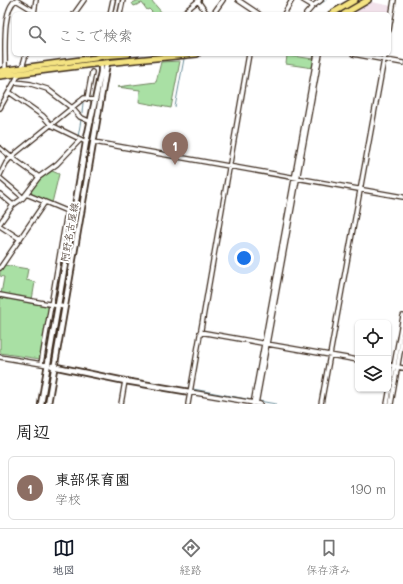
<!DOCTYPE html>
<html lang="ja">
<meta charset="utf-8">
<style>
body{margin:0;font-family:Mali,"Klee One",sans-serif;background:#f6f6f6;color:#222}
.controls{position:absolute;right:12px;bottom:12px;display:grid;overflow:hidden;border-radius:6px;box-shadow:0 1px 3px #0004}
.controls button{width:36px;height:36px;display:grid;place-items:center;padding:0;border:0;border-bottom:1px solid #e0e0e0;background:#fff;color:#222;font:20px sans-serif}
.you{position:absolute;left:244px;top:258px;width:14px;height:14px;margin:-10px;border:3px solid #fff;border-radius:50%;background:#1a73e8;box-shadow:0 0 0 6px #1a73e833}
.badge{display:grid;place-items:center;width:26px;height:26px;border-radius:50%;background:#111827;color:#fff;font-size:13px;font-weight:700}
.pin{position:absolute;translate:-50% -33px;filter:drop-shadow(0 1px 2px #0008)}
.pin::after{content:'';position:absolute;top:21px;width:14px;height:12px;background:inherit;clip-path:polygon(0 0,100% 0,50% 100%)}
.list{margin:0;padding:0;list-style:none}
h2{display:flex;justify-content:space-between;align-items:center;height:52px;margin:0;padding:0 16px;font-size:17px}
h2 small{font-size:13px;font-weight:400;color:#767676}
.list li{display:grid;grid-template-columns:26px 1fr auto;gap:12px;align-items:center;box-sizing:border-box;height:64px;margin:0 8px 8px;padding:0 8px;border:1px solid #e0e0e0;border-radius:6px}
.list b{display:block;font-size:15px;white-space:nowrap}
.list p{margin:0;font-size:13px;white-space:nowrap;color:#767676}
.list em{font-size:13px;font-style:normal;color:#767676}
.icon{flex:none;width:22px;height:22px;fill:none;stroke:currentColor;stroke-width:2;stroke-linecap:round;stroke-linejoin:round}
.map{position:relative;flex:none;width:403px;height:404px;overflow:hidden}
.search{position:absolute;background:#fff;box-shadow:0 1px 3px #0004;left:12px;right:12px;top:12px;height:44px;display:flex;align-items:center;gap:10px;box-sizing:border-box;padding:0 14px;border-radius:6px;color:#767676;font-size:15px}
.sheet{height:124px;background:#fff}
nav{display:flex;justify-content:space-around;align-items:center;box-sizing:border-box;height:56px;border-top:1px solid #e0e0e0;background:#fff;font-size:11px;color:#767676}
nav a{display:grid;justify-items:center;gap:2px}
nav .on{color:#111827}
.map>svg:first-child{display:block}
.built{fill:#f2e2eb}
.green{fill:#a9e0a4;stroke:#728561}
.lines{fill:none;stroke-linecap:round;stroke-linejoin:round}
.stream{stroke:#6b8e9a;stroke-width:1}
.street-casing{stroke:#3b2a1e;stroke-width:6}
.secondary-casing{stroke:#3b2a1e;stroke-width:8}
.primary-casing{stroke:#3b2a1e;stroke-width:8}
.street{stroke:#fff;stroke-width:3.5}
.secondary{stroke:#fff;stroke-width:4.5}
.primary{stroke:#f4e382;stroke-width:5}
.labels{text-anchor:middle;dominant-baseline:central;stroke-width:4;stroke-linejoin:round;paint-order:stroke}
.street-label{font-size:10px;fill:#3b2a1e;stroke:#fff}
</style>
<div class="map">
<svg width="403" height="404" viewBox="0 0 403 404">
<rect width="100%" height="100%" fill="#fff"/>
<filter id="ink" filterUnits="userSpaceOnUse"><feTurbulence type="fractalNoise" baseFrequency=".025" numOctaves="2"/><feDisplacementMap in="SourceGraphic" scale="8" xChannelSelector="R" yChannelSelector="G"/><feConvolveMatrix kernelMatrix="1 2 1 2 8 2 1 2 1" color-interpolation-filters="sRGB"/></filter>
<g filter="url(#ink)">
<path class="built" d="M371,2L392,6L389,22V14H353Z"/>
<path class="green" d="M139,0H151L163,14H154L149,9L147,10L142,3L134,6L132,3Z
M314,54H315L313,68L286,64L287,55L313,59Z
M180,61L171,108L139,102L140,90L117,87L156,82L161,62Z
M52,171L59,174L52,203L30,193L40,179Z
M4,265L28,269L26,280L35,282L32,300L1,294L4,277L0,276V271Z
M0,297L47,306L49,308L40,359L0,353Z"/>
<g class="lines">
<path class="stream" d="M319,5L326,0
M314,9L316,7
M370,54L380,56V54
M175,107L184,59
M82,113L83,103
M78,137L81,120
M47,174L60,164L74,149
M34,196L29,193L36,184
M396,364L398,356
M193,389L252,400
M259,401L276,404
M389,404L393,383"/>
<defs>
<path id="street" d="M238,0L259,14
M303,0L313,6
M198,1L207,14
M34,14L36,0
M74,14L84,0
M110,14L113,0
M115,14L118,0
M120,14L123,0
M182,14L199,0
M213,14L223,0
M284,14L292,0
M306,14L313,6L321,0
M389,30L394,0
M353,54L403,63
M22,68L26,54
M5,70C6,54 1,10 16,0L34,11
M15,82L31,84L47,89L72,108L80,117L91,122
M9,92L43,116L51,125L86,142
M87,99L92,72
M0,108L19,74
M94,142L403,197
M0,148L11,157L39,177
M0,175L6,163L11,157L84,98L95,100
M0,178L19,194L23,198
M0,194L13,205
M26,194L74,214
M0,223L13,205L23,198L39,177L57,164L80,140
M0,226L20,239
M0,268L45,202
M0,295L65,307
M200,332L358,360
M0,357L48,365
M41,364L67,212
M388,365L403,368
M190,392L260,404
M121,404L125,381
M188,404L249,54
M253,404L317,54
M256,404L320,54
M321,404L385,54
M387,404L403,316
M391,404L403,336"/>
<path id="secondary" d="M52,366L125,381L190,392
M41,404L86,142L101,72V64
M48,404L107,63"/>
<path id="primary" d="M331,14L355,0
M344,14L368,0
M0,71L95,58L102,56L128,54
M0,76L94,64L197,54"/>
</defs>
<use href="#street" class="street-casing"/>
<use href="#secondary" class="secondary-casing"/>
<use href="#primary" class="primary-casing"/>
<use href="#street" class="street"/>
<use href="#secondary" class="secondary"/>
<use href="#primary" class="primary"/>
</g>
</g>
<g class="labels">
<g class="street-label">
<text transform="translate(69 232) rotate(-80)">阿野名古屋線</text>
</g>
</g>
</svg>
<div class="controls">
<button><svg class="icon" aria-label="locate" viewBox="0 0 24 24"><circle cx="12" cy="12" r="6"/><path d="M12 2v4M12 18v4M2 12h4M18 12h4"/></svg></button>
<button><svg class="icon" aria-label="layers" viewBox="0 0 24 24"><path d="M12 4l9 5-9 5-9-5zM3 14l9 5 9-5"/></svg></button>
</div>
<div class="you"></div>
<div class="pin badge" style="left:175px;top:165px;background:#8d6e63">1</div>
<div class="search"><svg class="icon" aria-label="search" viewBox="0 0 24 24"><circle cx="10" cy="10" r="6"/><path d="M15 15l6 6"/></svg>ここで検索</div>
</div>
<section class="sheet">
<h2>周辺<small></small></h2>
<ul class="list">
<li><span class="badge" style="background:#8d6e63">1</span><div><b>東部保育園</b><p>学校</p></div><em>190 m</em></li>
</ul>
</section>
<nav>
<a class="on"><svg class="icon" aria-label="map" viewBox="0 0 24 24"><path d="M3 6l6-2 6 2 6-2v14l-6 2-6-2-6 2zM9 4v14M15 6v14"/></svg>地図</a>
<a><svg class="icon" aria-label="directions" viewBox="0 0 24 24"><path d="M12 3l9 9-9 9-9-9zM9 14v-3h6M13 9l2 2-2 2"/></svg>経路</a>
<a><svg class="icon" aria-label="saved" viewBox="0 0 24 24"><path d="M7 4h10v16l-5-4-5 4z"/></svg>保存済み</a>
</nav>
